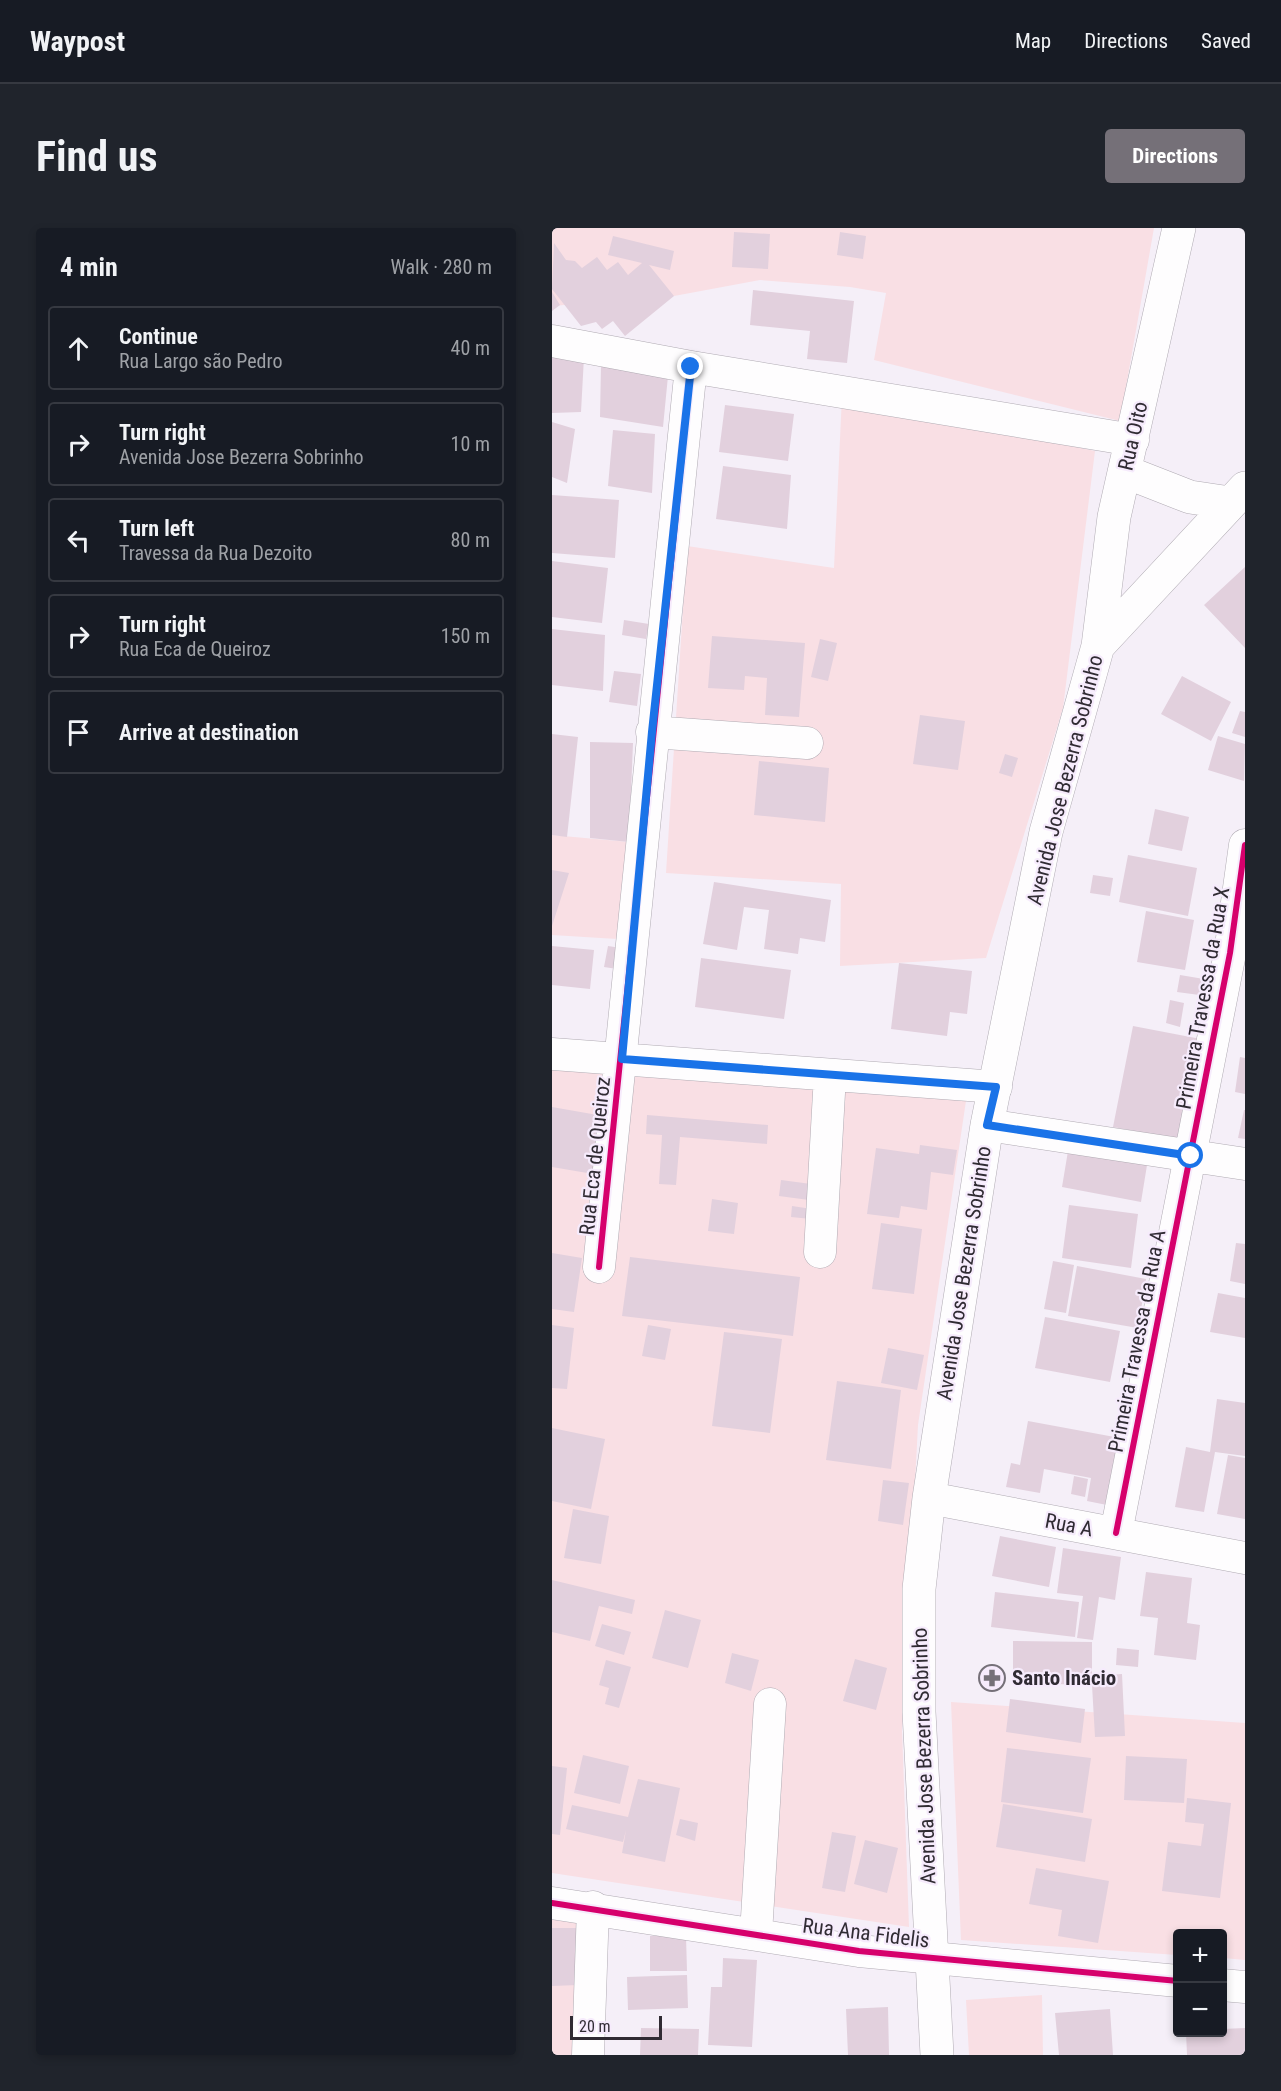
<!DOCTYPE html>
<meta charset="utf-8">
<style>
body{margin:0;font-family:"Roboto Condensed",sans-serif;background:#20242c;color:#f1f3f6}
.controls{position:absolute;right:18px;bottom:18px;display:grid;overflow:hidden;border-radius:6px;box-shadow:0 3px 9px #0003}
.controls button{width:54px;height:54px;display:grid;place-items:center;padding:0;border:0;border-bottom:2px solid #363941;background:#171b24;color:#f1f3f6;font:30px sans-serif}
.scale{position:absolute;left:18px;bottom:15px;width:92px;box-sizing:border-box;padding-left:6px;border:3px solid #302b33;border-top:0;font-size:16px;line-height:21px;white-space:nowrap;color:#302b33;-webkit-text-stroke:4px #f6ebfc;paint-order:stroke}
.stop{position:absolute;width:18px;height:18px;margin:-14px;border:4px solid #1a73e8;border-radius:50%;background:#fff}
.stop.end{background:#1a73e8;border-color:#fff;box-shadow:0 2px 6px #0008}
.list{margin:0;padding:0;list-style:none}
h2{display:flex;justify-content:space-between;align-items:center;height:78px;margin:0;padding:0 24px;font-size:26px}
h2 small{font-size:20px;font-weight:400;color:#9ea1a6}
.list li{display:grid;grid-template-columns:39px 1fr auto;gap:18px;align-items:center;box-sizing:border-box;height:84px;margin:0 12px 12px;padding:0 12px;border:2px solid #363941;border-radius:6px}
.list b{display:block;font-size:22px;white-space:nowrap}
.list p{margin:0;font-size:20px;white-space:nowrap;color:#9ea1a6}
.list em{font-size:20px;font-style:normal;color:#9ea1a6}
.icon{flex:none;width:33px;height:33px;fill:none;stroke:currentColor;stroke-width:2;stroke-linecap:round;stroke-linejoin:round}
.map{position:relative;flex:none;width:693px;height:1827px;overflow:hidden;border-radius:6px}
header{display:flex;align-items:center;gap:36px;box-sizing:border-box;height:84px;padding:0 30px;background:#171b24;border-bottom:2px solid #363941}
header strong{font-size:28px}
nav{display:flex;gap:33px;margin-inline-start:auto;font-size:21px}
.intro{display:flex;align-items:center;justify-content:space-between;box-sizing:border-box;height:144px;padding:0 36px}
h1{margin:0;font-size:42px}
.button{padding:15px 27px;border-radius:6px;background:#757078;color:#fff;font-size:21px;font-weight:700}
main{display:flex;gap:36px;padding:0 36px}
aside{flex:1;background:#171b24;border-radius:6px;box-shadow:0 3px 9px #0003}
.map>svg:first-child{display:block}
.green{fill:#f9dfe4}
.building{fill:#e2d0dd}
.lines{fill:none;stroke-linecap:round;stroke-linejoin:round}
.street-casing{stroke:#b0abb3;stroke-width:33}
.secondary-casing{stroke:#b0abb3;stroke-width:34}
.street{stroke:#fefdfe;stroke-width:32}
.secondary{stroke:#fefdfe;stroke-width:33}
.cycleway-casing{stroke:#f6ebfc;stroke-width:10}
.cycleway{stroke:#d6006c;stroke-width:6}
.route{stroke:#1a73e8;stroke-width:8}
.labels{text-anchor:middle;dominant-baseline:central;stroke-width:4.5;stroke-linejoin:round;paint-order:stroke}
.street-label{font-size:21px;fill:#302b33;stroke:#f6ebfc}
.poi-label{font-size:21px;font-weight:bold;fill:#302b33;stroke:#f6ebfc;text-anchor:start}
</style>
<header>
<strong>Waypost</strong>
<nav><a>Map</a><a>Directions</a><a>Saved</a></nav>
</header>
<div class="intro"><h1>Find us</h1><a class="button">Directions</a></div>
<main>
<aside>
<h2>4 min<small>Walk · 280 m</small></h2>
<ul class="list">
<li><svg class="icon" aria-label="ahead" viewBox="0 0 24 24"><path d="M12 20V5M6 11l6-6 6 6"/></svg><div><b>Continue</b><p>Rua Largo são Pedro</p></div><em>40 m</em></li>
<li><svg class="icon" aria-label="right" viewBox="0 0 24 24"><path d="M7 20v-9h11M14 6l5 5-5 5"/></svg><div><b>Turn right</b><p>Avenida Jose Bezerra Sobrinho</p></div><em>10 m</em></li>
<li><svg class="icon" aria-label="left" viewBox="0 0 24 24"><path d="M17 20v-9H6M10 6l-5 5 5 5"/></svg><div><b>Turn left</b><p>Travessa da Rua Dezoito</p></div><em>80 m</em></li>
<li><svg class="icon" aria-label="right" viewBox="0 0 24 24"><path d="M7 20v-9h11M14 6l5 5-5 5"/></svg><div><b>Turn right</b><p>Rua Eca de Queiroz</p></div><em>150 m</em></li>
<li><svg class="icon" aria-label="arrive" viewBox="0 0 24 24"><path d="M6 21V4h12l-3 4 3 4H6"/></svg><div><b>Arrive at destination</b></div></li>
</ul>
</aside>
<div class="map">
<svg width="693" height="1827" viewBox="0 0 693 1827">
<rect width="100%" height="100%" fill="#f5eff8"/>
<path class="green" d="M0,0H602L568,193L322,132L334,65L298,59L208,52L122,68L0,78Z
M290,168L543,223L511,480L434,730L288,738L289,656L114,645L135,318L282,340Z
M0,607L77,614L65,711L0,707Z
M0,836L415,866L366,1197L350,1502L357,1699L0,1645Z
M399,1474L693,1495V1732L671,1730L670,1706H626L625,1727L409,1712Z
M0,1684L31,1687L28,1827H0Z
M490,1767L491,1827H417L414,1772Z"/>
<path class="building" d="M182,4L218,6L216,41L180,39Z
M288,4L314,8L311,31L285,27Z
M61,8L122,23L118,42L97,37L122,68L73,108L61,93L50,101L44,94L29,98L0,61L2,15L14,32L23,33L30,40L45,29L55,42L66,34L76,47L90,35L56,27Z
M201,62L302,73L295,135L255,131L258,103L198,97Z
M0,64L8,77L0,83Z
M0,124L32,129L29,184L0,185Z
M49,137L116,148L111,199L48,189Z
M173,177L242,186L236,233L167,224Z
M0,194L23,201L15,255L0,249Z
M61,202L103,206L100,265L56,258Z
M171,238L239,247L235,301L164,291Z
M0,267L67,272L63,330L0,325Z
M0,333L56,340L50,395L0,389Z
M693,339V420L652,377Z
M72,392L97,396L94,411L70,407Z
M0,401L53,407L51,463L0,457Z
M160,408L253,415L247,489L213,487L215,450L193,448L192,462L156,460Z
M268,411L285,415L276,453L259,449Z
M62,443L89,446L85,478L57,474Z
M630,448L679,474L659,513L609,486Z
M688,483L693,484V509L680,505Z
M368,487L413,493L406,542L361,536Z
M0,506L26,509L15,609L0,607Z
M666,508L693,516L692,553L656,542Z
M38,514L81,515L77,614L38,610Z
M453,526L466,530L460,549L447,545Z
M207,533L277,540L273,594L202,587Z
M603,581L637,589L630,623L596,616Z
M576,627L645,640L636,688L567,674Z
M0,642L17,645L0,698Z
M541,647L561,650L558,668L538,665Z
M162,654L279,672L273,714L248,710L246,726L212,721L217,682L192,679L185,722L151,716Z
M594,683L642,692L633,742L585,734Z
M0,718L42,722L38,761L0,757Z
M56,718L69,720L65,741L52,739Z
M149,730L239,742L232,791L143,779Z
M347,735L420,743L415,786L398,784L395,808L339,801Z
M628,747L658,752L655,768L625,764Z
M618,772L632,775L628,799L614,795Z
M581,798L654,812L635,913L561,899Z
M688,829L693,830V866L683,864Z
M0,879L57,889L47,947L0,939Z
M692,882H693V911L686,910Z
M95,887L216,897L215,916L128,909L124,957L107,956L110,907L94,906Z
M368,917L405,922L401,947L379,944L375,982L349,978L347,990L315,986L324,920L367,926Z
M517,917L596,931L589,974L510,959Z
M229,952L259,956L257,972L227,968Z
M160,971L186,975L182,1006L156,1003Z
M517,977L586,986L579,1040L510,1030Z
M240,978L260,981L259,991L239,989Z
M329,995L370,1001L362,1066L320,1061Z
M684,1015L693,1016V1056L678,1053Z
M0,1025L30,1030L22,1084L0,1081Z
M78,1029L248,1049L241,1108L70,1088Z
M501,1033L522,1037L514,1085L492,1081Z
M525,1038L594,1051L586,1100L516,1088Z
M666,1065L693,1070V1110L658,1104Z
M493,1089L568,1103L558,1154L483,1140Z
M0,1097L22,1100L15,1161L0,1160Z
M96,1097L119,1101L113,1132L90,1128Z
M172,1104L230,1111L218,1205L160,1198Z
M336,1120L372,1127L365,1162L329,1155Z
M285,1153L349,1162L339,1241L274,1232Z
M665,1171L693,1175V1228L663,1224L652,1284L623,1279L634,1219L658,1224Z
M476,1193L568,1210L555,1277L535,1273L539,1250L492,1241L488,1265L454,1259L459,1235L468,1237Z
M0,1200L53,1211L39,1281L0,1273Z
M676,1227L693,1230V1291L665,1286Z
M522,1248L536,1251L533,1269L519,1266Z
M331,1252L357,1255L351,1297L326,1293Z
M21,1281L57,1288L49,1336L12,1330Z
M448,1308L504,1319L497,1359L440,1348Z
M511,1320L569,1329L563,1372L547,1369L541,1412L525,1410L531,1368L505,1365Z
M594,1344L640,1350L635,1395L648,1397L644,1432L602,1427L606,1390L588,1388Z
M0,1352L83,1372L80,1386L47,1378L38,1413L0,1404Z
M443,1364L527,1374L523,1409L439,1399Z
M113,1382L149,1392L136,1440L100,1430Z
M50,1396L79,1404L72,1427L43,1418Z
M461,1413L540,1414V1448L570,1446L573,1508L543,1509L540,1457L461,1455Z
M565,1420L587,1422L586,1439L564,1437Z
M180,1425L207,1432L199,1463L173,1455Z
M303,1431L335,1440L324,1482L291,1473Z
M54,1432L79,1439L67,1480L53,1476L57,1460L47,1457Z
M458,1471L533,1481L529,1515L454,1504Z
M455,1520L539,1530L531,1585L449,1574Z
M31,1527L77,1538L68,1576L22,1565Z
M574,1528L635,1531L632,1575L572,1572Z
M0,1538L15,1540L8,1607L0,1606Z
M86,1551L128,1560L113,1634L70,1625L74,1602L71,1614L14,1601L20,1577L76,1589Z
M635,1570L679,1575L668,1670L610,1663L616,1614L649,1618L652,1596L633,1594Z
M451,1576L540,1591L533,1634L444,1619Z
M128,1591L146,1595L143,1613L124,1607Z
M280,1604L304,1608L293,1664L270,1660Z
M313,1612L346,1620L335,1665L302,1656Z
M484,1640L557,1653L546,1715L506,1708L510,1682L477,1676Z
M0,1700H24L26,1757L0,1758Z
M98,1708H134L135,1743H98Z
M171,1730L205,1732L200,1819L156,1817L159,1759H170Z
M135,1747L136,1780L76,1782L75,1749Z
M336,1779L337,1827H296L294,1781Z
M558,1781L561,1827H507L503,1785Z
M89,1800L147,1801L146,1827H88Z
M693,1800V1827H635L634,1804H670V1801Z"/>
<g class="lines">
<defs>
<path id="street" d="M0,113L139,139L581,212
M100,504L255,515
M0,826L444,859
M435,897L693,936
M268,1024L278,847
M47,1039L139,139
M377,1270L693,1330
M564,1305L678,725L693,617
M0,1675L307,1723L626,1753
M204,1706L218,1476
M670,1757L693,1759
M36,1827L41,1679"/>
<path id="secondary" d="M574,244L638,269L678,275
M546,418L562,289L627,0
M385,1827L367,1484V1361L377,1270L435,897L494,604L546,418L693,260"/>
</defs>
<use href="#street" class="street-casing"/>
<use href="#secondary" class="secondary-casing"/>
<use href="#street" class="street"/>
<use href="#secondary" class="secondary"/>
<defs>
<path id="cycleway" d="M47,1039L139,139
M564,1305L678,725L693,617
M0,1675L307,1723L626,1753"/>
</defs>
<use href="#cycleway" class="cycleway-casing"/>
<use href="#cycleway" class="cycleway"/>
</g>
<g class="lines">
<path class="route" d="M139,139L100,504L70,831L444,859L435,897L639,928"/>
</g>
<defs>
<symbol id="pharmacy-ring" viewBox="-11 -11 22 22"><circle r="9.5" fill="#f6ebfc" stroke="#757078" stroke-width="1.5"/><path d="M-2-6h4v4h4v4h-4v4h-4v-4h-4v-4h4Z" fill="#757078"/></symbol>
</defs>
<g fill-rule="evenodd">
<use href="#pharmacy-ring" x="425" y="1435" width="30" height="30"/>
</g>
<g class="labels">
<g class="street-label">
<text transform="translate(581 208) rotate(-77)">Rua Oito</text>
<text transform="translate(513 552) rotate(-76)">Avenida Jose Bezerra Sobrinho</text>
<text transform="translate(651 770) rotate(-80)">Primeira Travessa da Rua X</text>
<text transform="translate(43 928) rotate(-84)">Rua Eca de Queiroz</text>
<text transform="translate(412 1045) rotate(-81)">Avenida Jose Bezerra Sobrinho</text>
<text transform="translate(585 1113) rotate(-79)">Primeira Travessa da Rua A</text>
<text transform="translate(517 1297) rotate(11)">Rua A</text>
<text transform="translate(372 1528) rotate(-92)">Avenida Jose Bezerra Sobrinho</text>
<text transform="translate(314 1705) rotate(7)">Rua Ana Fidelis</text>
</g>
<g class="poi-label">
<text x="460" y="1450">Santo Inácio</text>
</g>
</g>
</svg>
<div class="controls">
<button>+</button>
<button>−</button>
</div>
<div class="scale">20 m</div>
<div class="stop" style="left:639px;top:928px"></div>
<div class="stop end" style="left:139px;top:139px"></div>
</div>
</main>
